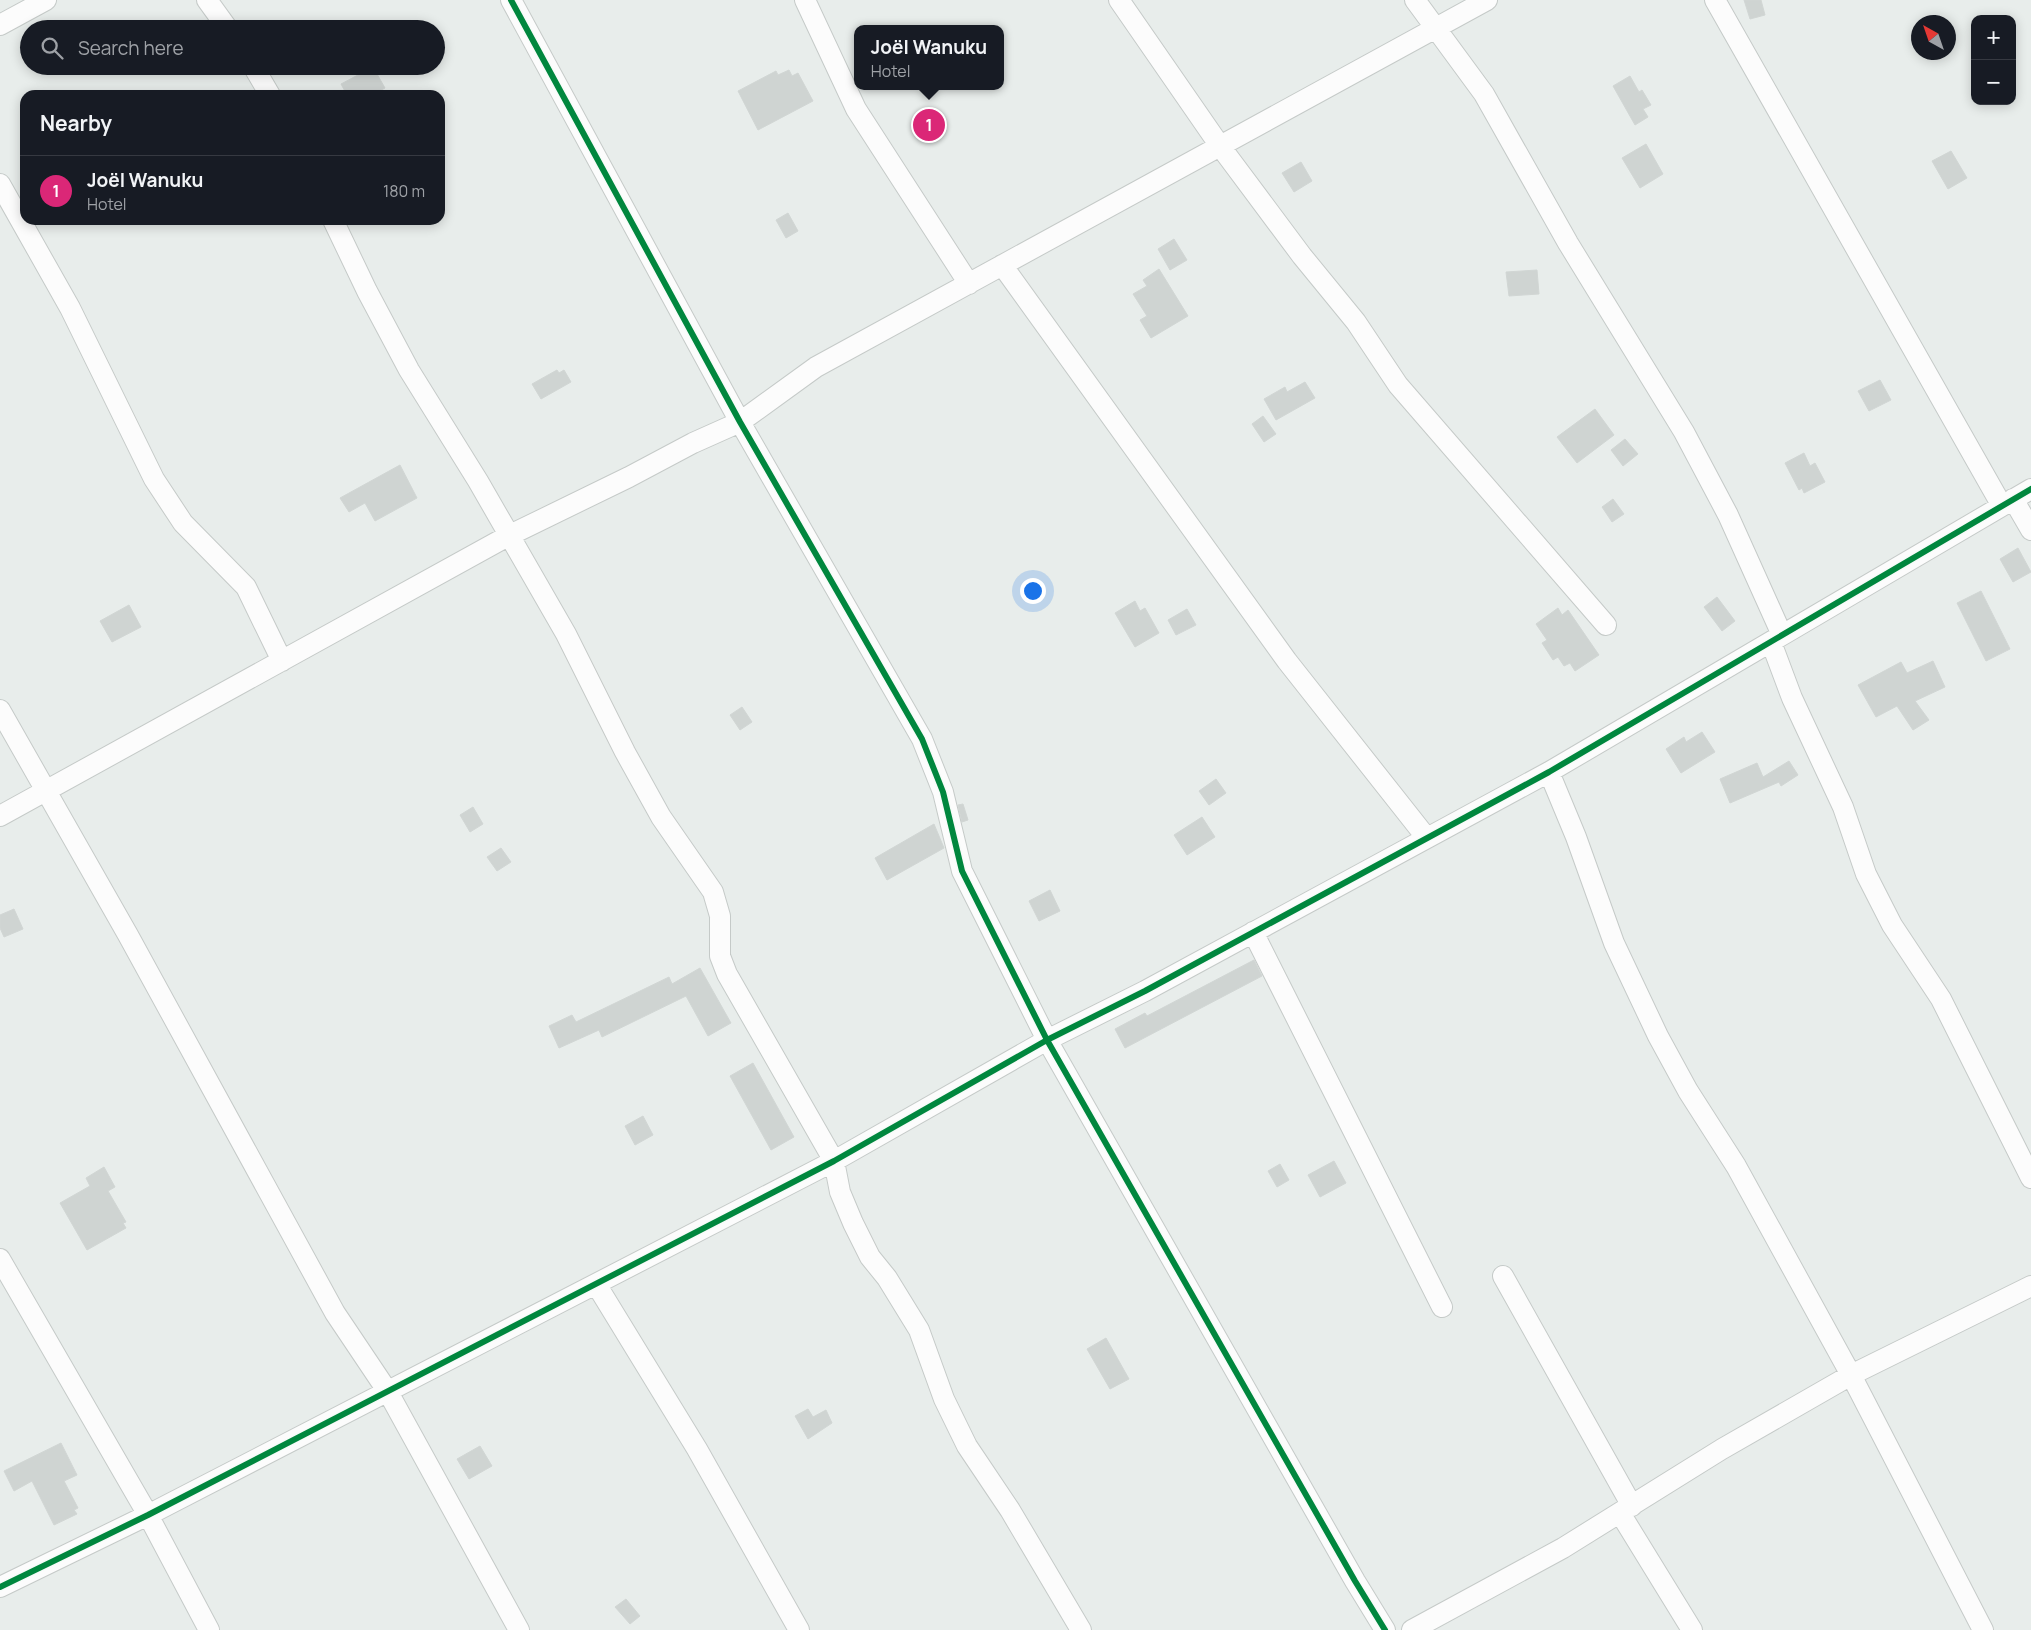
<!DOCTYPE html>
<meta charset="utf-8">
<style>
body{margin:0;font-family:Manrope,sans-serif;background:#20242c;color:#f1f3f6}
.controls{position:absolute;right:15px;top:15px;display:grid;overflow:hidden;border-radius:10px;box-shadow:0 2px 12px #0003}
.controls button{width:45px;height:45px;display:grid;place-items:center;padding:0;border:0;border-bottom:1px solid #363941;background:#171b24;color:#f1f3f6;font:25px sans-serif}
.compass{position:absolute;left:1911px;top:15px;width:45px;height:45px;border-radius:50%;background:#171b24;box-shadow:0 2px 12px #0003;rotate:320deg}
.you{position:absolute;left:1032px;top:590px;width:18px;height:18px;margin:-12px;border:4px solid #fff;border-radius:50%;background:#1a73e8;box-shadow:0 0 0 8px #1a73e833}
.badge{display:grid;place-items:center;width:32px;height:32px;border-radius:50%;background:#db2777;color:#fff;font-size:16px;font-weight:700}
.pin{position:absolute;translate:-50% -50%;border:2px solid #fff;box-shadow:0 1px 5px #0006}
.popup{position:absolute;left:854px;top:25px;width:150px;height:65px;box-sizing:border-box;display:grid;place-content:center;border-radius:10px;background:#171b24;filter:drop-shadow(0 1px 4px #0005);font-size:16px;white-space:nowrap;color:#9ea1a6}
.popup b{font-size:19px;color:#f1f3f6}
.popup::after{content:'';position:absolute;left:50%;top:100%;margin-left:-10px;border:10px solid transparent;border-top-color:#171b24}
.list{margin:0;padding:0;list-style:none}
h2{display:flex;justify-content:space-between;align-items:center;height:65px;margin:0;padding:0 20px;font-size:21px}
h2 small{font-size:16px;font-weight:400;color:#9ea1a6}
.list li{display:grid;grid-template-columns:32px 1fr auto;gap:15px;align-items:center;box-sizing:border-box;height:70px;padding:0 20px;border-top:1px solid #363941}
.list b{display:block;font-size:19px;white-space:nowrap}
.list p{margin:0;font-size:16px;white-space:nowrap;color:#9ea1a6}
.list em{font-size:16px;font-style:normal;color:#9ea1a6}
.icon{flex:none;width:28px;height:28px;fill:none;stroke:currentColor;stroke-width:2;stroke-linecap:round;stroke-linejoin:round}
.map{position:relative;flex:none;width:2031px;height:1630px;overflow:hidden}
.search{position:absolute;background:#171b24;box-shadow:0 2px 12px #0003;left:20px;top:20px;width:425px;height:55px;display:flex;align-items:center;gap:12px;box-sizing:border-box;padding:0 18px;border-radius:28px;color:#9ea1a6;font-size:19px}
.panel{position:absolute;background:#171b24;box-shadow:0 2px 12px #0003;left:20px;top:90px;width:425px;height:135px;border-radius:15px}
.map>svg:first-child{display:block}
.building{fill:#cfd4d2;stroke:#d1d6d4}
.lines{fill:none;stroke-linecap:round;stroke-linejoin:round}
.minor-casing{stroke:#c5cac8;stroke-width:22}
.minor{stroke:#fcfcfc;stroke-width:20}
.cycleway-casing{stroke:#f7fbf9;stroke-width:9}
.cycleway{stroke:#00873e;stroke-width:6}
</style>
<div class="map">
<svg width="2031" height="1630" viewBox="0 0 2031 1630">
<rect width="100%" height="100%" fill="#e8edeb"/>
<path class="building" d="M1744,0H1761L1765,15L1750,19Z
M373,67L385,88L372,95H347L341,84Z
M789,70L792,76L798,73L813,101L758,130L738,91L776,71L778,75Z
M1630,76L1639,92L1642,90L1651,105L1643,109L1648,117L1635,125L1613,86Z
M1646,144L1663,174L1640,188L1622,158Z
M1951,151L1967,178L1948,189L1932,161Z
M1301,162L1312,181L1294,192L1282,173Z
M788,213L798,231L786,238L776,220Z
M1174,239L1187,260L1170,270L1158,249Z
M1159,269L1188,316L1151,338L1140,320L1147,316L1133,294L1147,286L1143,280Z
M1537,270L1539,294L1509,296L1506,272Z
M557,370L559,373L564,370L571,382L541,399L532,384Z
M1880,380L1891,400L1869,411L1858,391Z
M1305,382L1315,398L1276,420L1264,399L1285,387L1287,392Z
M1595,409L1614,435L1577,463L1557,437Z
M1263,416L1276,434L1264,442L1252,424Z
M1625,439L1638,454L1623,466L1611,450Z
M1804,453L1810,466L1815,463L1825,482L1804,493L1802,488L1799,490L1785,463Z
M400,465L417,498L375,521L365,503L349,512L340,498Z
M1613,499L1624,514L1612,522L1602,507Z
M2018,548L2031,572L2013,582L2000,559Z
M1981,591L2010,649L1986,661L1957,603Z
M1717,597L1735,621L1722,631L1704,607Z
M1135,601L1140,611L1145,608L1159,633L1135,647L1115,613Z
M129,605L141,627L112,642L100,621Z
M1558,608L1562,615L1568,610L1599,655L1575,671L1570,663L1564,666L1558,657L1553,660L1542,643L1547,640L1536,624Z
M1187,609L1196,625L1176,635L1168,620Z
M1933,661L1945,687L1915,701L1929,720L1913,730L1897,706L1876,717L1858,685L1901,662L1907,673Z
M742,707L752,722L740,730L730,715Z
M1702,732L1715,752L1681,773L1666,749L1684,737L1686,742Z
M1789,761L1798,775L1781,786L1779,782L1730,803L1720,779L1757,763L1763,777Z
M1216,779L1226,793L1209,805L1199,791Z
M963,804L968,820L962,822L958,805Z
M473,807L483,824L470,832L460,815Z
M1202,817L1215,837L1187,855L1174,835Z
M934,824L944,848L887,880L875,858Z
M501,848L511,862L497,871L487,857Z
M1050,890L1060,911L1039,921L1029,901Z
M14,909L23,929L4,937L0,928V915Z
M1254,960L1262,976L1125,1048L1115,1029L1145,1013L1147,1016Z
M700,968L731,1023L708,1036L686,996L602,1037L599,1030L559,1048L549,1026L572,1015L576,1022L669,977L672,984Z
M753,1063L794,1137L771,1150L730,1076Z
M643,1116L653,1135L635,1145L625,1126Z
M1334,1161L1346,1183L1320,1197L1308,1175Z
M1280,1164L1289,1180L1277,1187L1268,1171Z
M104,1167L115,1187L108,1191L126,1222L123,1223L126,1228L87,1250L60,1203L90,1186L86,1178Z
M1106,1338L1129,1379L1110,1389L1087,1349Z
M808,1409L813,1417L826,1410L832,1423L808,1439L795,1416Z
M61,1443L77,1475L64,1481L78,1508L74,1510L77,1514L54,1525L32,1481L14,1491L4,1471Z
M480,1446L492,1466L469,1479L457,1459Z
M626,1599L640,1616L630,1624L615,1607Z"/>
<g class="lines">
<defs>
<path id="minor" d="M207,0L228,29
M511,0L740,422L922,739L943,792L962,871L1047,1040L1355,1581L1385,1630
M805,0L856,109L969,284
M1119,0L1220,146L1302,256L1356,322L1398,385L1606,625
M1415,0L1484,94L1568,243L1684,432L1728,515L1782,635
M1715,0L2002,506
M0,25L46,0
M253,66L270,95
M0,184L70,308L154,479L183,523L246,587L282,661
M333,220L367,291L409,370L478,481L566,634L625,752L661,817L713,892L720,916V956L727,974L834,1161L840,1192L853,1223L870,1257L887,1278L919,1330L944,1399L967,1446L1010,1510L1081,1630
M1002,265L1287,661L1426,837
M2013,499L2031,530
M1771,642L1792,698L1843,807L1866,874L1892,925L1941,999L2031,1178
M0,710L128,935L335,1313L388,1392L519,1630
M1549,772L1576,837L1614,943L1658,1036L1688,1091L1736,1166L1851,1375L1983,1630
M0,816L508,536L629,477L693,443L740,422L816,367L1487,0
M1253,932L1442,1307
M0,1259L148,1515L209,1630
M1503,1276L1632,1506
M596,1284L697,1449L799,1630
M1620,1513L1692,1630
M0,1587L148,1515L834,1161L1047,1040L1145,991L1549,772L2031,489
M1412,1630L1563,1548L1722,1449L1851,1375L2031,1286"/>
</defs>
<use href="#minor" class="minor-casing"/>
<use href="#minor" class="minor"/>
<defs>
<path id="cycleway" d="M511,0L740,422L922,739L943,792L962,871L1047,1040L1355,1581L1385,1630
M0,1587L148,1515L834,1161L1047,1040L1145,991L1549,772L2031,489"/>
</defs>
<use href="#cycleway" class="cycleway-casing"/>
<use href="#cycleway" class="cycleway"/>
</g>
</svg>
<div class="controls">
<button>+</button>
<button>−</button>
</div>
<svg class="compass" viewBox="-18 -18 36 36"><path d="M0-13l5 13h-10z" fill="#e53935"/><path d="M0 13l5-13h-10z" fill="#9ea1a6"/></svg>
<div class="you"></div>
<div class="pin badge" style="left:929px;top:125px">1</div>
<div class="popup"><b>Joël Wanuku</b>Hotel</div>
<div class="search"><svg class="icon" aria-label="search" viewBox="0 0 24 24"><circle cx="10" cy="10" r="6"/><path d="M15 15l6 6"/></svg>Search here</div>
<section class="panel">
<h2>Nearby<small></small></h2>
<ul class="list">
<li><span class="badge">1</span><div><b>Joël Wanuku</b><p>Hotel</p></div><em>180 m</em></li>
</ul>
</section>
</div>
